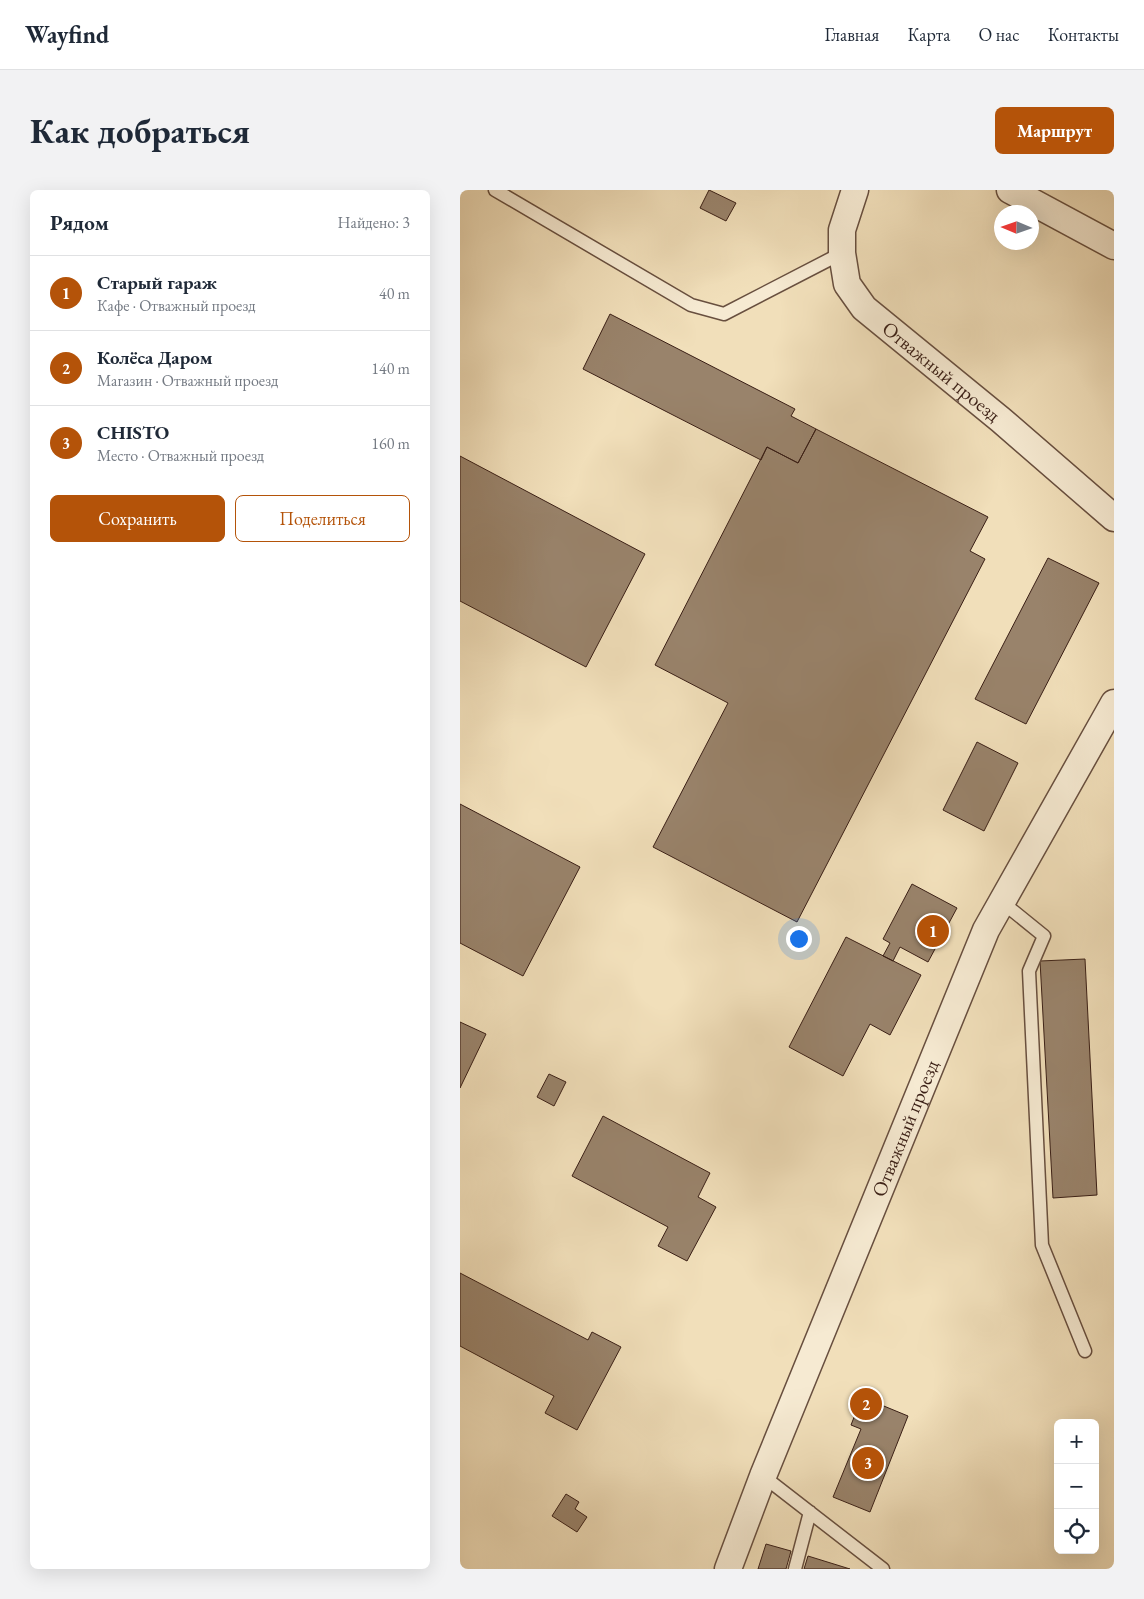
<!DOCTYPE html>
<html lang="ru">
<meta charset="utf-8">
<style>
body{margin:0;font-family:"EB Garamond",serif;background:#f2f2f3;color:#1f2937}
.controls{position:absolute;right:15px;bottom:15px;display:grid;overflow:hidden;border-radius:8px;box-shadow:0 5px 20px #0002}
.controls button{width:45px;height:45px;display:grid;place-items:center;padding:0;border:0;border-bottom:1px solid #e0e1e3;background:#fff;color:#1f2937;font:25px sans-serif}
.compass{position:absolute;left:534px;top:15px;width:45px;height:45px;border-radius:50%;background:#fff;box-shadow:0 5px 20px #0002;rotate:272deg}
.you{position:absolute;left:338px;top:748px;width:18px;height:18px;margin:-12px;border:4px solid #fff;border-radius:50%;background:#1a73e8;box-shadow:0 0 0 8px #1a73e833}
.badge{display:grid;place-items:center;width:32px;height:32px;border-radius:50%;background:#b45309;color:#fff;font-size:16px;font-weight:700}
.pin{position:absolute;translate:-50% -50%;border:2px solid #fff;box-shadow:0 1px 5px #0006}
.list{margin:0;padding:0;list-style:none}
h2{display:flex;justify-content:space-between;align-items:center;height:65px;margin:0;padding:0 20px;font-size:21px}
h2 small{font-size:16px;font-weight:400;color:#747a83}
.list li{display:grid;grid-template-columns:32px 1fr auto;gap:15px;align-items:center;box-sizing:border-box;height:75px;padding:0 20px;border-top:1px solid #e0e1e3}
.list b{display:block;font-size:19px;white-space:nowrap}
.list p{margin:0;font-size:16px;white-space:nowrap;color:#747a83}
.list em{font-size:16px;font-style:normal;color:#747a83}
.actions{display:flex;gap:10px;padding:15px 20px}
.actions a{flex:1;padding:11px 0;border:1px solid #b45309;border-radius:8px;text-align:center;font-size:18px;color:#b45309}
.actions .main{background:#b45309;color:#fff}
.icon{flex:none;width:28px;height:28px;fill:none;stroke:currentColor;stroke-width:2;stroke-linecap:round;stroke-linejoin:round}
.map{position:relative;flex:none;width:654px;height:1379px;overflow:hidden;border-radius:8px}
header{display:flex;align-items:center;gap:30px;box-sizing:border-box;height:70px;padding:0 25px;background:#fff;border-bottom:1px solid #e0e1e3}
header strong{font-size:24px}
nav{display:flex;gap:28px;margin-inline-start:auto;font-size:18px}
.intro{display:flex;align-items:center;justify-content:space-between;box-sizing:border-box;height:120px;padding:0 30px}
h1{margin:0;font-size:35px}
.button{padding:12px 22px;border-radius:8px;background:#b45309;color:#fff;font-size:18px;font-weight:700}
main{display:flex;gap:30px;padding:0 30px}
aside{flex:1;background:#fff;border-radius:8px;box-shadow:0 5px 20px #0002}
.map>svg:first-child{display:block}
.building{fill:#99836b;stroke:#3a1f16}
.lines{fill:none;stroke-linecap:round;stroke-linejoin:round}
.lane-casing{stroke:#684f3f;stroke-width:15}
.street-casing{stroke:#684f3f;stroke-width:29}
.lane{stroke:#f6ead2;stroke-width:12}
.street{stroke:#f6ead2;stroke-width:26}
.labels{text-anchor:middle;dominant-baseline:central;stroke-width:4;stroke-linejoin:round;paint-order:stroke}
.street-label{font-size:20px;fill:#3a1f16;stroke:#f6ead2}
</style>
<header>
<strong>Wayfind</strong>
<nav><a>Главная</a><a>Карта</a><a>О нас</a><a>Контакты</a></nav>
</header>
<div class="intro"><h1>Как добраться</h1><a class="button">Маршрут</a></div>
<main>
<aside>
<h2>Рядом<small>Найдено: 3</small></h2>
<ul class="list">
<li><span class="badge">1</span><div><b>Старый гараж</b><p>Кафе · Отважный проезд</p></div><em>40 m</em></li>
<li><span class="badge">2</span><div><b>Колёса Даром</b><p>Магазин · Отважный проезд</p></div><em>140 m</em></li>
<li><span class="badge">3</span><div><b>CHISTO</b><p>Место · Отважный проезд</p></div><em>160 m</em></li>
</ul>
<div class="actions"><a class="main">Сохранить</a><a>Поделиться</a></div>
</aside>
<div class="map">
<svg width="654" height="1379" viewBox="0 0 654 1379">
<rect width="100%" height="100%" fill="#f1dfba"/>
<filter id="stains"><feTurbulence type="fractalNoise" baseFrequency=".004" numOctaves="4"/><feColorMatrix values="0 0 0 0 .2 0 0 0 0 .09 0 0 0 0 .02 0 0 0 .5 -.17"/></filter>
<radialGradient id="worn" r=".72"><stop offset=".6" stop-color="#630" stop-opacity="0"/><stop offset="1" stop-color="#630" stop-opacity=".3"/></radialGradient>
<path class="building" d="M249,0L276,13L266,31L240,18Z
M150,124L335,219L331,226L356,239L338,273L307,257L301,270L123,179Z
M356,239L528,327L510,361L525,369L337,732L193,657L268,513L195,475L307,257L338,273Z
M0,266L185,364L126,477L0,411Z
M588,368L639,393L566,534L515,509Z
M517,552L558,573L524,641L483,620Z
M0,614L120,677L63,786L0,753Z
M452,694L497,718L468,772L440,757L433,771L423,766L430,753L423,749Z
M386,747L461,785L430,845L410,834L383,886L329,857Z
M625,769L637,1005L593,1008L580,771Z
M0,832L26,844L0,898Z
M89,884L106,892L94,916L77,907Z
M143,926L250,983L238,1007L256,1017L227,1071L198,1056L208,1037L112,986Z
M0,1083L128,1150L132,1142L161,1157L117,1240L85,1223L94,1206L0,1156Z
M402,1207L448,1226L410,1322L373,1307L401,1239L391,1235Z
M106,1304L119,1312L115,1319L127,1327L117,1342L92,1326Z
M306,1354L331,1361L326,1379H298Z
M348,1366L390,1379H344Z"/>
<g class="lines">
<defs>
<path id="lane" d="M35,0L231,115L264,124L382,63
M542,712L584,746L569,781L582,1055L625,1161
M303,1286L423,1379
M335,1379L350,1322"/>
<g id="street">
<path id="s1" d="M395,0L382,40V63L387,94L404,118L541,230L654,328"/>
<path d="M550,0L654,56"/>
<path id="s2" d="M268,1379L303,1286L526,740L654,513"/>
</g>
</defs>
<use href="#lane" class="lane-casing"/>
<use href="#street" class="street-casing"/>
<use href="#lane" class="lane"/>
<use href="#street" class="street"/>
</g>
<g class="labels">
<g class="street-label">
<text stroke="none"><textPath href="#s1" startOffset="226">Отважный проезд</textPath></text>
<text stroke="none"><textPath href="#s2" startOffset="475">Отважный проезд</textPath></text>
</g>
</g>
<rect width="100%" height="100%" filter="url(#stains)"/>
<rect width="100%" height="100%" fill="url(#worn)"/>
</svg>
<div class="controls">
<button>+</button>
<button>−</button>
<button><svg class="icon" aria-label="locate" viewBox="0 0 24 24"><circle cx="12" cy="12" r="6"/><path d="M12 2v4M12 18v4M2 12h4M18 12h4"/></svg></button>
</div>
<svg class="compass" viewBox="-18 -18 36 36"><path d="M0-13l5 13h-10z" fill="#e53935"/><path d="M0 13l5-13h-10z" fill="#747a83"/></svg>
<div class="you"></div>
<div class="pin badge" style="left:473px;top:741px">1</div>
<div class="pin badge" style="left:406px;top:1214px">2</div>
<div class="pin badge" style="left:408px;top:1273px">3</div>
</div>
</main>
